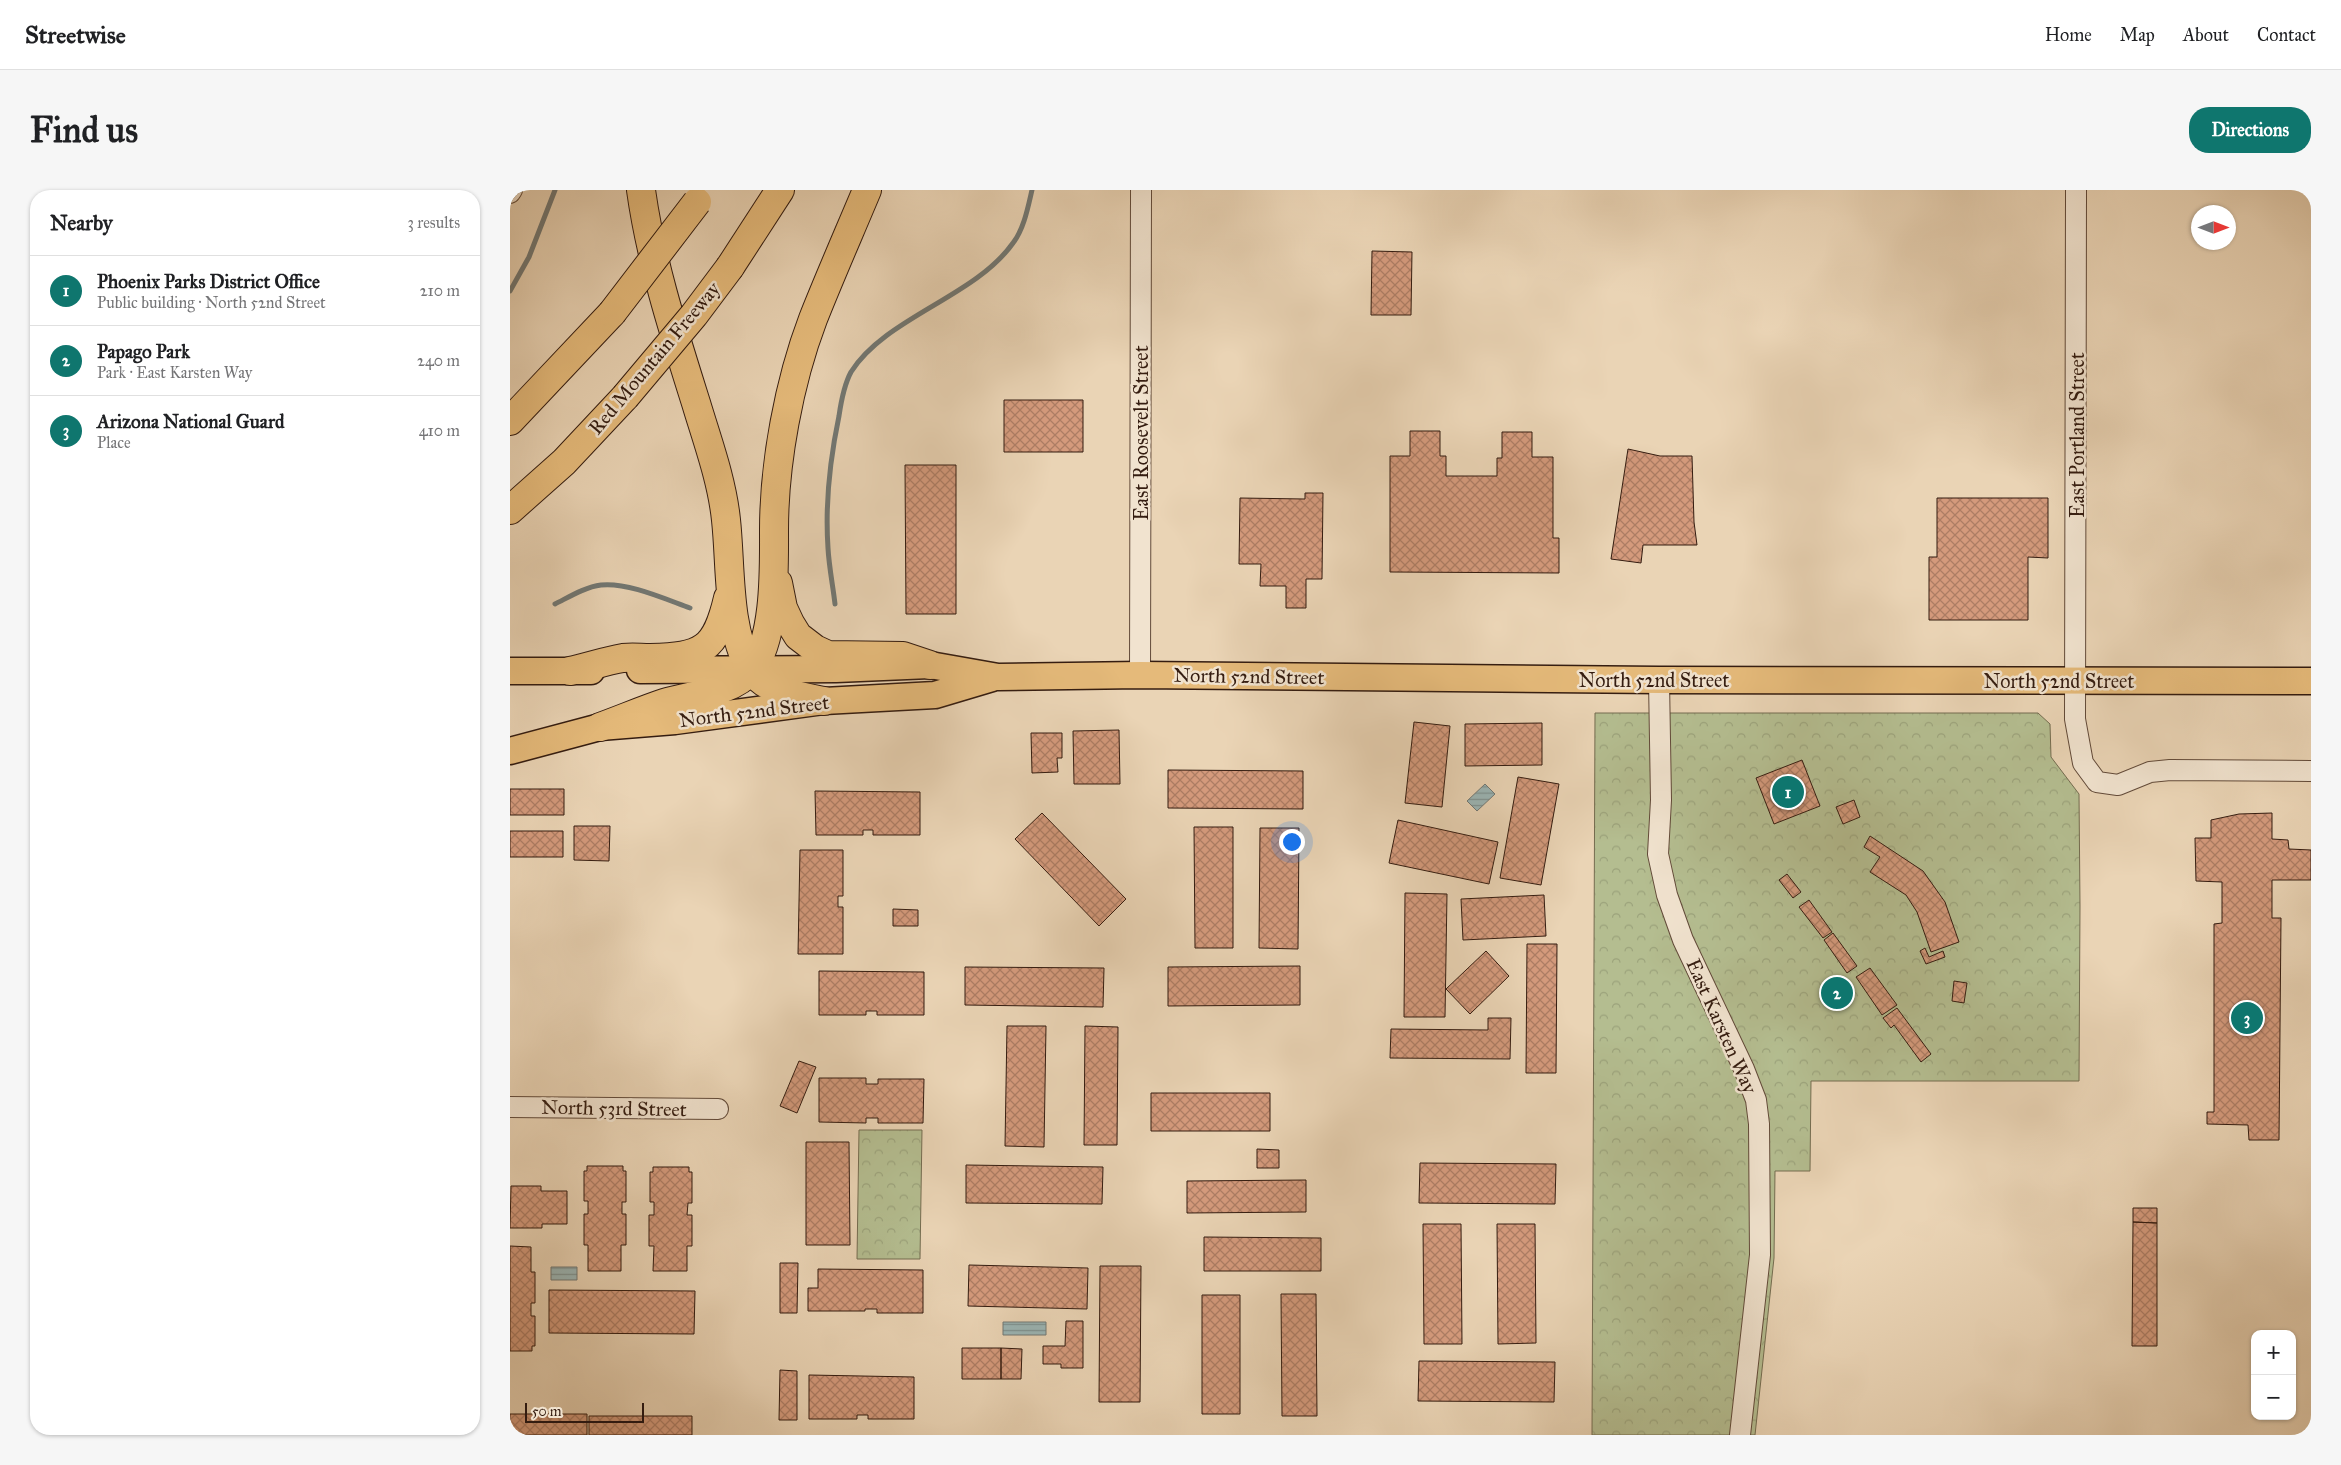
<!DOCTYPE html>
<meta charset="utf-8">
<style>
body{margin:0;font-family:"IM FELL Great Primer",serif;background:#f6f6f6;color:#202124}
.controls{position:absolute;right:15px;bottom:15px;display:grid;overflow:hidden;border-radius:10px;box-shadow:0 1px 4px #0004}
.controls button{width:45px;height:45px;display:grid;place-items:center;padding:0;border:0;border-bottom:1px solid #e0e0e0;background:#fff;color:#202124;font:25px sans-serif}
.compass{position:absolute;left:1681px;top:15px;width:45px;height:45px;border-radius:50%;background:#fff;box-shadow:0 1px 4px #0004;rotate:90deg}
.scale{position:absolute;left:15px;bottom:12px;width:119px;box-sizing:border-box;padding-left:5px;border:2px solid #341c10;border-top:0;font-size:14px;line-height:18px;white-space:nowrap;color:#341c10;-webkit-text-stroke:4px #f1e3cf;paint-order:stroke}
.you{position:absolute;left:781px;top:651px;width:18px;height:18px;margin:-12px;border:4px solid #fff;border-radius:50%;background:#1a73e8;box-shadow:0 0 0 8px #1a73e833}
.badge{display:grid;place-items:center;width:32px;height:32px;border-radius:50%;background:#0f766e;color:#fff;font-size:16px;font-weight:700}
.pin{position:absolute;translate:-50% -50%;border:2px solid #fff;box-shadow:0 1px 5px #0006}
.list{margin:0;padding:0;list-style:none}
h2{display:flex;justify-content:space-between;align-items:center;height:65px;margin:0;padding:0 20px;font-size:21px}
h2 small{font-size:16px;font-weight:400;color:#757577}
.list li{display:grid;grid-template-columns:32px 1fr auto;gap:15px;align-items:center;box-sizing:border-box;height:70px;padding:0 20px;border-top:1px solid #e0e0e0}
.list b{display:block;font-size:19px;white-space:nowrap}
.list p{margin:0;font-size:16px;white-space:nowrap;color:#757577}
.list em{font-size:16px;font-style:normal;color:#757577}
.map{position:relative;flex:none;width:1801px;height:1245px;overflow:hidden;border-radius:20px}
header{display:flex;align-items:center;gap:30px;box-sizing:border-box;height:70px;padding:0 25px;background:#fff;border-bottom:1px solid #e0e0e0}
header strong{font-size:24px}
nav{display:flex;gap:28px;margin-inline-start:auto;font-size:18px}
.intro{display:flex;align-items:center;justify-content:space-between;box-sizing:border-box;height:120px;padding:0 30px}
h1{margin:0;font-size:35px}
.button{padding:12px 22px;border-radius:20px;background:#0f766e;color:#fff;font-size:18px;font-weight:700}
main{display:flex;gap:30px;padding:0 30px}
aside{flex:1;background:#fff;border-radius:20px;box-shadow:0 1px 4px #0004}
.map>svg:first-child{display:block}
.forest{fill:url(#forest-crowns);stroke:#746c50}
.water{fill:url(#water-rules);stroke:#727874}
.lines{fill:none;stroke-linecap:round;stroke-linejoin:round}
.stream{stroke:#727874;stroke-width:5}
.building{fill:url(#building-cross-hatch);stroke:#341c10}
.minor-casing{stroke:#624a39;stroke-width:22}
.major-casing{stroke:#341c10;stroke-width:29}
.highway-casing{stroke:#341c10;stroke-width:30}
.minor{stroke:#f1e3cf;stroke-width:20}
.major{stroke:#e5ba7a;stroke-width:26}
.highway{stroke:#e5ba7a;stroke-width:28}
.highway-bridge-casing{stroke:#341c10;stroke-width:30;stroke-linecap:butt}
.highway-bridge{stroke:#e5ba7a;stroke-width:28}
.labels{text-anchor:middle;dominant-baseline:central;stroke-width:5;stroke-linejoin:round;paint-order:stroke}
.street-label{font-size:20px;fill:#341c10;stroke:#f1e3cf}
</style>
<header>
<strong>Streetwise</strong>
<nav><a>Home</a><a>Map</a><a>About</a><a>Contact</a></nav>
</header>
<div class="intro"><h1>Find us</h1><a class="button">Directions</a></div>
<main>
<aside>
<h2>Nearby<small>3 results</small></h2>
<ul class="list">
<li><span class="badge">1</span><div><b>Phoenix Parks District Office</b><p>Public building · North 52nd Street</p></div><em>210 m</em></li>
<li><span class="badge">2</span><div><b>Papago Park</b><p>Park · East Karsten Way</p></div><em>240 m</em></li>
<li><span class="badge">3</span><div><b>Arizona National Guard</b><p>Place</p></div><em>410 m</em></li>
</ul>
</aside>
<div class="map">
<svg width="1801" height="1245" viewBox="0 0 1801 1245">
<defs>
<pattern id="forest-crowns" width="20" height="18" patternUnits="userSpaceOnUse" patternTransform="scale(1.25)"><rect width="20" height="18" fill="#b4bd90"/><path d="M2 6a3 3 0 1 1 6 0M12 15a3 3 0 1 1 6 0" fill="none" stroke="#9ba27b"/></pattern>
<pattern id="water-rules" width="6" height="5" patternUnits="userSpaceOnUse" patternTransform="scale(1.25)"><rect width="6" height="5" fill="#9bb6b6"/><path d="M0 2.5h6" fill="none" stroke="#7f9393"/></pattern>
<pattern id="building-cross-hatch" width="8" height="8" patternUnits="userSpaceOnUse" patternTransform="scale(1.25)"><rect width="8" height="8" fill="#d49a7c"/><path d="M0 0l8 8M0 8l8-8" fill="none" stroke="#ad7d64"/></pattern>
</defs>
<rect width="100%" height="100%" fill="#ead4b5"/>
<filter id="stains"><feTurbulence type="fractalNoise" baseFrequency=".004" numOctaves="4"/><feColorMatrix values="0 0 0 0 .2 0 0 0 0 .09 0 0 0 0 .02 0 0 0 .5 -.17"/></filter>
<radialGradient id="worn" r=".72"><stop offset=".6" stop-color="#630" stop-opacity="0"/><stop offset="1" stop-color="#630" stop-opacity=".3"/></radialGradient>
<path class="forest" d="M1085,523H1528L1540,534L1541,567L1569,604L1570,716L1569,891H1301L1300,981H1265L1264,1068L1245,1245H1082Z
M349,940H412L410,1069H347Z"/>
<path class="water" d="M975,594L985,604L967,621L957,611Z
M41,1077H67V1090H41Z
M493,1132H536V1145H493Z"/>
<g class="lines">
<path class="stream" d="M0,101L19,67L45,0
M45,414C59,407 75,397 91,395C117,392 155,409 180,418
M325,414C323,396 319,377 318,358C315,314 320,269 329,226C331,212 334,195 341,182C376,127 465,107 503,53C514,39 518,17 522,0"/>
</g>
<path class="building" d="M862,61L902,62L901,125H861Z
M494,210H573V262H494Z
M900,241H930V266H936V286H987V268H992V242H1022V267H1043V348H1049V383L880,382V266H900Z
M1118,259L1150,266H1182L1184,332L1187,355H1133L1131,373L1101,369Z
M395,275H446V424H396Z
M795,303H813L812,389H796V418H776V396H750L751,374H729L730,308L795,309Z
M1427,308H1538V368L1518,367V430H1419V367H1427Z
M904,532L940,536L932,617L895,613Z
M1032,533V575L955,576V534Z
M609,540L610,594H564L563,541Z
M521,543H552V568H547L548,582L522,583Z
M1292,570L1310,616L1264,634L1246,588Z
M658,580L793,581V619L658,618Z
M1008,587L1049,594L1031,695L990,688Z
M0,599H54V625H0Z
M305,601L410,602V645H363V640H353V645H306Z
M1344,610L1350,627L1333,634L1326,617Z
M532,623L616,709L589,736L505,649Z
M1762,623V649L1778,650L1779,659L1801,660V690H1762V728H1771L1769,950H1739L1738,935L1697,934V922H1704V734L1712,733V692L1686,691L1685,648H1701V630L1729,624Z
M888,630L988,652L979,694L879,673Z
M64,636H100L99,671L64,670Z
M684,637H723V758H685Z
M750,638H789L788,759L749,758Z
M0,641H53V667H0Z
M1360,646L1413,681L1435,712L1449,752L1421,762L1407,722L1396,705L1360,682L1370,667L1354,657Z
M290,660H333V706H328V717H333V764H288Z
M1277,684L1291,702L1283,708L1269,690Z
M895,703L937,704L935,827H894Z
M1034,705L1036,746L953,750L951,709Z
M1299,710L1322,742L1313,748L1289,717Z
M383,719L408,720V736H383Z
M1323,743L1347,776L1337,783L1314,750Z
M1017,754H1047L1046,883H1016Z
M1415,758L1419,767L1433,761L1435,767L1416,774L1410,761Z
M976,761L999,786L960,824L936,799Z
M790,776V815L658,816V777Z
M455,777L594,778L593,817L455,815Z
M1360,778L1387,815L1372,825L1346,787Z
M309,781L414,782V825H367V821H356V825H309Z
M1444,791L1457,793L1454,813L1442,811Z
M1387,818L1421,864L1411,872L1384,835L1381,838L1373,828Z
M978,828H1001L1000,869L880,868L881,839L978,840Z
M497,836H536L534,957L495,956Z
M575,836L608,837L607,955H574Z
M289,871L306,877L287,923L270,916Z
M309,888H356V894H368V889H414L413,933H368V928H356V933L309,932Z
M641,903H760V941H641Z
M296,952H339L340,1055H296Z
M747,959L769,960V978H747Z
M910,973L1046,974L1045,1014L909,1013Z
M456,975L593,977L592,1014L456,1013Z
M77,976H113V981H116V1012H112V1024H116V1055H111V1081H78V1055H74V1024H78V1011H74V981H77Z
M143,977H179V982H182V1013H178L177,1025H182V1056H177V1081H143L144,1056H139V1025H144V1012H140V982H143Z
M796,990V1022L677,1023V991Z
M1,996H31V1001H57V1034H32V1038H0Z
M1623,1018H1647V1033L1623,1032Z
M1623,1032L1647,1033V1156H1622Z
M913,1034H951L952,1154H914Z
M987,1034H1025L1026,1153L988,1154Z
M694,1047L811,1048V1081H694Z
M0,1056L21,1057V1082H25V1113H21V1126H25V1156H22V1161H0Z
M270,1073H288L287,1123H270Z
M459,1075L578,1078L577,1119L458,1116Z
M590,1076H631L630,1212H589Z
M308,1079L413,1080V1123H367V1119H355V1121H298V1098H308Z
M39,1100L185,1101L184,1144L39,1143Z
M771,1104H806L807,1226H772Z
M692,1105H730V1224H692Z
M556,1131H573V1178H551V1174H533V1156H555Z
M452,1158H491V1189H452Z
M491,1158L512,1159L511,1189H491Z
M909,1171L1045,1172L1044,1212L908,1211Z
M270,1180L287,1181V1230H269Z
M299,1185L404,1187V1229H358V1225H347V1229H299Z
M0,1224H77V1245H0Z
M79,1226H182V1245H79Z"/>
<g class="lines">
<defs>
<path id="minor" d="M1566,0L1565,529L1573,573L1587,592L1608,595L1640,582L1660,580L1801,581
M0,3L2,0
M630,485L631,0
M1149,490L1151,610L1148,664L1157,705L1173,750L1234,879L1246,910L1249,934L1250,1065L1230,1245
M0,917L208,919"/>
<path id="major" d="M130,480L326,479L420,475L488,487L630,485L1149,490L1801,491
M0,481H81
M0,561L90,537L165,531L314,511L425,505L482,488"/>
<path id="highway" d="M131,0C141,72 164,143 186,213C197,250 212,290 216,330C221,375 217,439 240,478C255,502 289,506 314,511
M220,77L270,0
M0,231L102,123
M0,320L54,272L115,207
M268,393L273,418L280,433L288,446L305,459L318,465L393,466L420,475
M60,481C78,477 95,471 113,468C122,467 131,468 140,468C192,467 206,460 218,408
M90,537C112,529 133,520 154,513C182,504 221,504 241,480C266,450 264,377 264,340C264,273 279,192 303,129C320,86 339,43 357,0"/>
</defs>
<use href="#minor" class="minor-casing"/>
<use href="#major" class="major-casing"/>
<use href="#highway" class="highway-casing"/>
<use href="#minor" class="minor"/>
<use href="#major" class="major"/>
<use href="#highway" class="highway"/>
<defs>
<path id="highway-bridge" d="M102,123L187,12
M115,207L184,125L220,77"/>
</defs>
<use href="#highway-bridge" class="highway-bridge-casing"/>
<use href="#highway-bridge" class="highway-bridge"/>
</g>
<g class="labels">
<g class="street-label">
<text transform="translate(144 168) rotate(-50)">Red Mountain Freeway</text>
<text transform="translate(631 243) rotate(-90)">East Roosevelt Street</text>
<text transform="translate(1567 245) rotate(-90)">East Portland Street</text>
<text transform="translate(739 486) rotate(1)">North 52nd Street</text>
<text x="1144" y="490">North 52nd Street</text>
<text x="1549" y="491">North 52nd Street</text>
<text transform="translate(244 521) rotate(-7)">North 52nd Street</text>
<text transform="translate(1212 836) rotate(66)">East Karsten Way</text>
<text transform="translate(104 918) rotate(1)">North 53rd Street</text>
</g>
</g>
<rect width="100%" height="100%" filter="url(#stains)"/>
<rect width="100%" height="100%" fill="url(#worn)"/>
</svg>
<div class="controls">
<button>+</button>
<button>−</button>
</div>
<svg class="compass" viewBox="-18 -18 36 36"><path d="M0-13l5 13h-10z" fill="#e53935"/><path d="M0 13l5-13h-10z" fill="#757577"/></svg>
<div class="scale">50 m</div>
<div class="you"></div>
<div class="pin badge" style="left:1278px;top:602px">1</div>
<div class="pin badge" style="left:1327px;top:803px">2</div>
<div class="pin badge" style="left:1737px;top:828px">3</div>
</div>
</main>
